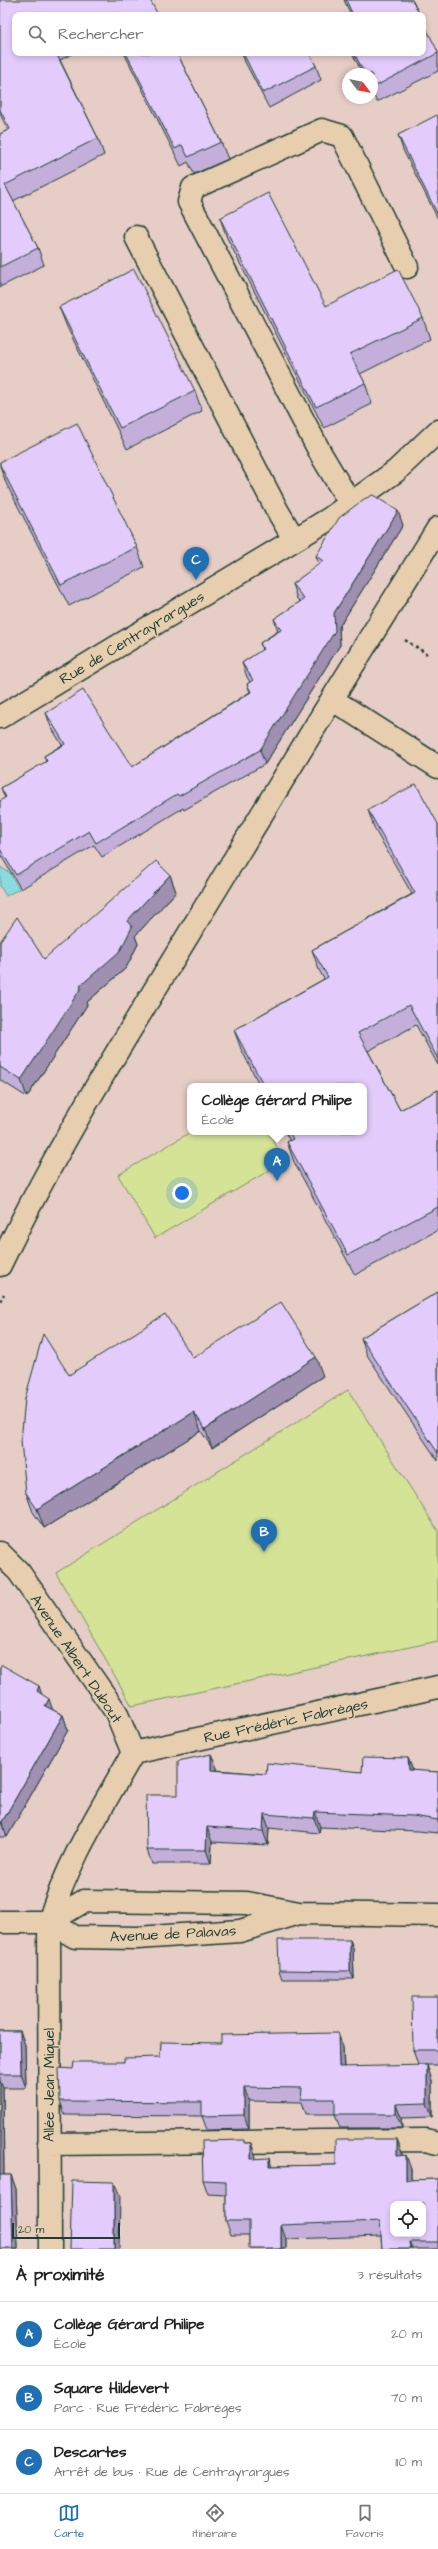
<!DOCTYPE html>
<html lang="fr">
<meta charset="utf-8">
<style>
body{margin:0;font-family:"Architects Daughter",sans-serif;background:#f2f2f2;color:#222}
.controls{position:absolute;right:12px;bottom:12px;display:grid;overflow:hidden;border-radius:8px;box-shadow:0 2px 6px #0003}
.controls button{width:36px;height:36px;display:grid;place-items:center;padding:0;border:0;border-bottom:1px solid #e0e0e0;background:#fff;color:#222;font:20px sans-serif}
.compass{position:absolute;left:342px;top:68px;width:36px;height:36px;border-radius:50%;background:#fff;box-shadow:0 2px 6px #0003;rotate:122deg}
.scale{position:absolute;left:12px;bottom:10px;width:108px;box-sizing:border-box;padding-left:4px;border:2px solid #1f3d34;border-top:0;font-size:11px;line-height:14px;white-space:nowrap;color:#1f3d34;-webkit-text-stroke:3px #e7ceaf;paint-order:stroke}
.you{position:absolute;left:182px;top:1193px;width:14px;height:14px;margin:-10px;border:3px solid #fff;border-radius:50%;background:#1a73e8;box-shadow:0 0 0 6px #1a73e833}
.badge{display:grid;place-items:center;width:26px;height:26px;border-radius:50%;background:#1f6fb2;color:#fff;font-size:13px;font-weight:700}
.pin{position:absolute;translate:-50% -33px;filter:drop-shadow(0 1px 2px #0008)}
.pin::after{content:'';position:absolute;top:21px;width:14px;height:12px;background:inherit;clip-path:polygon(0 0,100% 0,50% 100%)}
.popup{position:absolute;left:187px;top:1083px;width:180px;height:52px;box-sizing:border-box;display:grid;place-content:center;border-radius:8px;background:#fff;filter:drop-shadow(0 1px 3px #0005);font-size:13px;white-space:nowrap;color:#767676}
.popup b{font-size:15px;color:#222}
.popup::after{content:'';position:absolute;left:50%;top:100%;margin-left:-8px;border:8px solid transparent;border-top-color:#fff}
.list{margin:0;padding:0;list-style:none}
h2{display:flex;justify-content:space-between;align-items:center;height:52px;margin:0;padding:0 16px;font-size:17px}
h2 small{font-size:13px;font-weight:400;color:#767676}
.list li{display:grid;grid-template-columns:26px 1fr auto;gap:12px;align-items:center;box-sizing:border-box;height:64px;padding:0 16px;border-top:1px solid #e0e0e0}
.list b{display:block;font-size:15px;white-space:nowrap}
.list p{margin:0;font-size:13px;white-space:nowrap;color:#767676}
.list em{font-size:13px;font-style:normal;color:#767676}
.icon{flex:none;width:22px;height:22px;fill:none;stroke:currentColor;stroke-width:2;stroke-linecap:round;stroke-linejoin:round}
.map{position:relative;flex:none;width:438px;height:2249px;overflow:hidden}
.search{position:absolute;background:#fff;box-shadow:0 2px 6px #0003;left:12px;right:12px;top:12px;height:44px;display:flex;align-items:center;gap:10px;box-sizing:border-box;padding:0 14px;border-radius:8px;color:#767676;font-size:15px}
.sheet{height:244px;background:#fff}
nav{display:flex;justify-content:space-around;align-items:center;box-sizing:border-box;height:56px;border-top:1px solid #e0e0e0;background:#fff;font-size:11px;color:#767676}
nav a{display:grid;justify-items:center;gap:2px}
nav .on{color:#1f6fb2}
.map>svg:first-child{display:block}
.green{fill:#d5e396;stroke:#7a9065}
.water{fill:#8adbe0;stroke:#5f9c9b}
.lines{fill:none;stroke-linecap:round;stroke-linejoin:round}
.minor-casing{stroke:#1f3d34;stroke-width:25}
.major-casing{stroke:#1f3d34;stroke-width:25}
.path{stroke:#1f3d34;stroke-width:2.5;stroke-dasharray:3 3;stroke-linecap:butt}
.minor{stroke:#e7ceaf;stroke-width:22}
.major{stroke:#e7ceaf;stroke-width:22}
.wall{fill:#c3afd9;stroke:#1f3d34}
.shaded-wall{fill:#9f8fb0;stroke:#1f3d34}
.building{fill:#e3ccfc;stroke:#1f3d34;fill-rule:evenodd}
.labels{text-anchor:middle;dominant-baseline:central;stroke-width:3;stroke-linejoin:round;paint-order:stroke}
.street-label{font-size:15px;fill:#1f3d34;stroke:#e7ceaf}
</style>
<div class="map">
<svg width="438" height="2249" viewBox="0 0 438 2249">
<rect width="100%" height="100%" fill="#e6cdc6"/>
<filter id="ink" filterUnits="userSpaceOnUse"><feTurbulence type="fractalNoise" baseFrequency=".025" numOctaves="2"/><feDisplacementMap in="SourceGraphic" scale="8" xChannelSelector="R" yChannelSelector="G"/><feConvolveMatrix kernelMatrix="1 2 1 2 8 2 1 2 1" color-interpolation-filters="sRGB"/></filter>
<g filter="url(#ink)">
<path class="green" d="M191,1132H268L285,1161L155,1238L118,1175Z
M348,1390L438,1531V1641L132,1706L56,1573Z"/>
<path class="water" d="M0,867L10,873L19,889L6,896L0,886Z"/>
<g class="lines">
<defs>
<path id="minor" d="M136,237L277,510L294,539
M350,503L322,456L189,202L193,188L322,130L342,136L407,267
M333,700L438,767
M0,717L329,519L396,471L438,431
M0,1265C52,1156 116,1053 179,950C264,809 351,668 438,528
M0,1553L19,1572L116,1712L133,1753
M133,1753L438,1687
M49,2144L425,2140L438,2143
M50,2249L49,1922C67,1862 102,1808 133,1753"/>
<path id="major" d="M0,1922H49L84,1901L247,1903L299,1913L438,1915
M49,1922L75,1937L137,1938L240,1931L296,1914"/>
</defs>
<use href="#minor" class="minor-casing"/>
<use href="#major" class="major-casing"/>
<path class="path" d="M405,640L427,654
M0,1301L4,1294"/>
<use href="#minor" class="minor"/>
<use href="#major" class="major"/>
</g>
<path class="wall" d="M0,0L15,15V53H74L60,60L98,138L104,155L13,201L38,248L44,265L0,287V134L8,130L0,114Z
M344,0H412L420,15H351Z
M438,52V71L377,102L372,92V74H363L352,53H423Z
M124,53H177L221,142L228,159L194,174L188,162L181,166Z
M242,53H309L316,66L321,80L269,108L245,62Z
M438,118V219L403,150L398,135Z
M220,218L326,306L423,318L430,339L360,374L365,383L372,404L324,428L227,238Z
M59,307L195,391L202,411L127,449L67,327Z
M0,462L137,547L144,567L69,606L6,483L0,466Z
M403,525L339,627L340,645L265,764L184,810L183,808L102,857L94,845L21,889L0,854V801L5,798L1,788L46,762L44,756L62,745L51,727L46,713L132,767L250,692L247,684L250,682L247,677L242,663L262,650L260,643L278,631L274,619L300,602L297,599L292,584L319,565L316,556Z
M368,810L438,824V1065L416,1025L368,1051L400,1110L438,1090V1230L355,1275L294,1162L287,1142L290,1141L285,1132H364V1086H260L241,1049L234,1030L324,979L319,970L312,950L412,894L375,830Z
M170,875L176,892L135,936L138,944L126,968L86,1003L87,1005L27,1097L0,1080V942L44,959Z
M438,1292V1461L367,1355L361,1338Z
M193,1358L323,1376L212,1448L201,1431L44,1528L33,1512L26,1493L69,1375Z
M0,1668L42,1694L53,1710L63,1715L68,1730L7,1837H0Z
M211,1754L217,1768V1770L266,1774L362,1772L408,1758L413,1771L438,1772V1833L418,1831L320,1827L319,1833L269,1828L268,1845L212,1842L211,1864H152L147,1850L178,1795Z
M350,1940L353,1948L354,1979H282L279,1970Z
M438,1997V2065H418L413,2050Z
M0,2031H20L25,2045L26,2088H3L4,2175H11L16,2189L18,2249H0Z
M343,2047L344,2067L432,2080V2117L401,2118L402,2128H340L335,2114H306L302,2102L249,2101V2129L207,2130L202,2116L65,2115L60,2101L73,2069L160,2057Z
M397,2139L402,2153V2155L411,2169V2180L438,2179V2249H382L381,2236L286,2239V2249H249V2235H231L226,2221V2195L208,2194L203,2180L245,2143H251L256,2159L272,2166L336,2165Z"/>
<path class="shaded-wall" d="M398,511L403,525L339,627L340,645L265,764L260,750L334,613Z
M170,875L176,892L135,936L138,944L126,968L86,1003L87,1005L27,1097L21,1080L80,986L127,921Z
M316,1357L323,1376L212,1448L205,1429Z
M194,1412L201,1431L44,1528L37,1509Z
M39,1686L44,1701L37,1691Z
M49,1699L54,1714L45,1706Z
M63,1715L68,1730L7,1837L2,1822Z
M211,1754L217,1768L216,1784L211,1770Z
M408,1758L414,1773L409,1770Z
M315,1812L320,1827L319,1833L314,1818Z
M264,1814L269,1828L268,1845L263,1831Z
M207,1827L212,1842L211,1864L206,1850Z
M350,1940L353,1948L354,1979L350,1971Z
M20,2031L25,2045L26,2088L21,2074Z
M338,2033L343,2047L344,2081L339,2067Z
M427,2065L432,2080V2117L427,2103Z
M0,2081L3,2088L4,2189L0,2178Z
M244,2087L249,2101V2129L244,2115Z
M396,2104L401,2118L402,2128L396,2114Z
M397,2139L402,2153L403,2169L397,2156Z
M251,2143L256,2157V2173L251,2159Z
M406,2155L411,2169V2194L406,2180Z
M269,2158L274,2172L269,2166Z
M11,2175L16,2189L18,2249H13Z
M114,2182L120,2196L119,2249H114Z
M281,2225L286,2239V2249H281Z
M410,2242L413,2249H411Z"/>
<path class="building" d="M0,0H150L158,15H15V53H56L98,138L5,185L38,248L0,267V134L10,129L0,110Z
M346,0H412L420,15H353Z
M423,22L438,52V53L372,88V74H365L354,53H423Z
M126,53H177L221,142L188,157L182,145L175,149Z
M243,53H309L316,66L263,93Z
M437,115L438,118V215L398,135Z
M268,193L326,306L398,269L423,318L350,354L365,383L316,407L220,218Z
M134,269L195,391L120,428L59,307Z
M77,423L137,547L61,585L0,465V462Z
M373,495L398,511L334,613L335,631L260,750L179,796L177,794L96,843L89,831L16,875L0,849V801L6,797L1,788L47,761L44,756L65,744L46,713L83,690L132,767L251,692L247,684L253,680L242,663L263,649L260,643L281,630L274,619L304,599L292,584L323,561L316,556L339,518L364,499Z
M416,784L438,824V1059L409,1005L358,1033L400,1110L438,1090V1207L348,1255L287,1142L293,1139L289,1132H364V1086H264L234,1030L328,977L312,950L415,893L368,810Z
M156,861L170,875L127,921L132,927L120,951L80,986L81,988L21,1080L0,1067V942L17,917L44,959Z
M438,1292V1453L361,1338Z
M281,1302L316,1357L205,1429L194,1412L37,1509L26,1493L21,1441L25,1399L43,1334L69,1375L165,1314L193,1358Z
M2,1665L39,1686L37,1691L49,1699L45,1706L63,1715L2,1822H0V1668Z
M211,1754V1770L266,1774L267,1763L362,1772L363,1757L408,1758L409,1770L438,1772V1820L413,1816L315,1812L314,1818L264,1814L263,1831L207,1827L206,1850H147L146,1795H178V1761Z
M278,1940H350V1971L279,1970Z
M412,1997H438V2050H413Z
M0,2031H20L21,2074H0Z
M338,2033L339,2067L427,2065V2103L396,2104V2114H335V2099H301L302,2088L244,2087V2115L202,2116V2102L60,2101L59,2068L73,2069L74,2062H124V2058L160,2057L161,2042L221,2043V2035Z
M336,2139H397V2156L406,2155V2180L438,2179V2242H410L411,2249H382L380,2221L281,2225V2249H249V2221H226V2181L203,2180L202,2141L244,2140V2143H251V2159L269,2158V2166L336,2165ZM393,2204H423V2234H393Z
M0,2175H11L13,2249H0Z
M72,2181L114,2182V2249H70Z"/>
</g>
<g class="labels">
<g class="street-label">
<text transform="translate(132 638) rotate(-31)">Rue de Centrayrargues</text>
<text transform="translate(76 1659) rotate(56)">Avenue Albert Dubout</text>
<text transform="translate(286 1721) rotate(-12)">Rue Frédéric Fabrèges</text>
<text transform="translate(173 1934) rotate(-3)">Avenue de Palavas</text>
<text transform="translate(49 2085) rotate(-90)">Allée Jean Miquel</text>
</g>
</g>
</svg>
<div class="controls">
<button><svg class="icon" aria-label="locate" viewBox="0 0 24 24"><circle cx="12" cy="12" r="6"/><path d="M12 2v4M12 18v4M2 12h4M18 12h4"/></svg></button>
</div>
<svg class="compass" viewBox="-18 -18 36 36"><path d="M0-13l5 13h-10z" fill="#e53935"/><path d="M0 13l5-13h-10z" fill="#767676"/></svg>
<div class="scale">20 m</div>
<div class="you"></div>
<div class="pin badge" style="left:277px;top:1181px">A</div>
<div class="popup"><b>Collège Gérard Philipe</b>École</div>
<div class="pin badge" style="left:264px;top:1552px">B</div>
<div class="pin badge" style="left:196px;top:580px">C</div>
<div class="search"><svg class="icon" aria-label="search" viewBox="0 0 24 24"><circle cx="10" cy="10" r="6"/><path d="M15 15l6 6"/></svg>Rechercher</div>
</div>
<section class="sheet">
<h2>À proximité<small>3 résultats</small></h2>
<ul class="list">
<li><span class="badge">A</span><div><b>Collège Gérard Philipe</b><p>École</p></div><em>20 m</em></li>
<li><span class="badge">B</span><div><b>Square Hildevert</b><p>Parc · Rue Frédéric Fabrèges</p></div><em>70 m</em></li>
<li><span class="badge">C</span><div><b>Descartes</b><p>Arrêt de bus · Rue de Centrayrargues</p></div><em>110 m</em></li>
</ul>
</section>
<nav>
<a class="on"><svg class="icon" aria-label="map" viewBox="0 0 24 24"><path d="M3 6l6-2 6 2 6-2v14l-6 2-6-2-6 2zM9 4v14M15 6v14"/></svg>Carte</a>
<a><svg class="icon" aria-label="directions" viewBox="0 0 24 24"><path d="M12 3l9 9-9 9-9-9zM9 14v-3h6M13 9l2 2-2 2"/></svg>Itinéraire</a>
<a><svg class="icon" aria-label="saved" viewBox="0 0 24 24"><path d="M7 4h10v16l-5-4-5 4z"/></svg>Favoris</a>
</nav>
